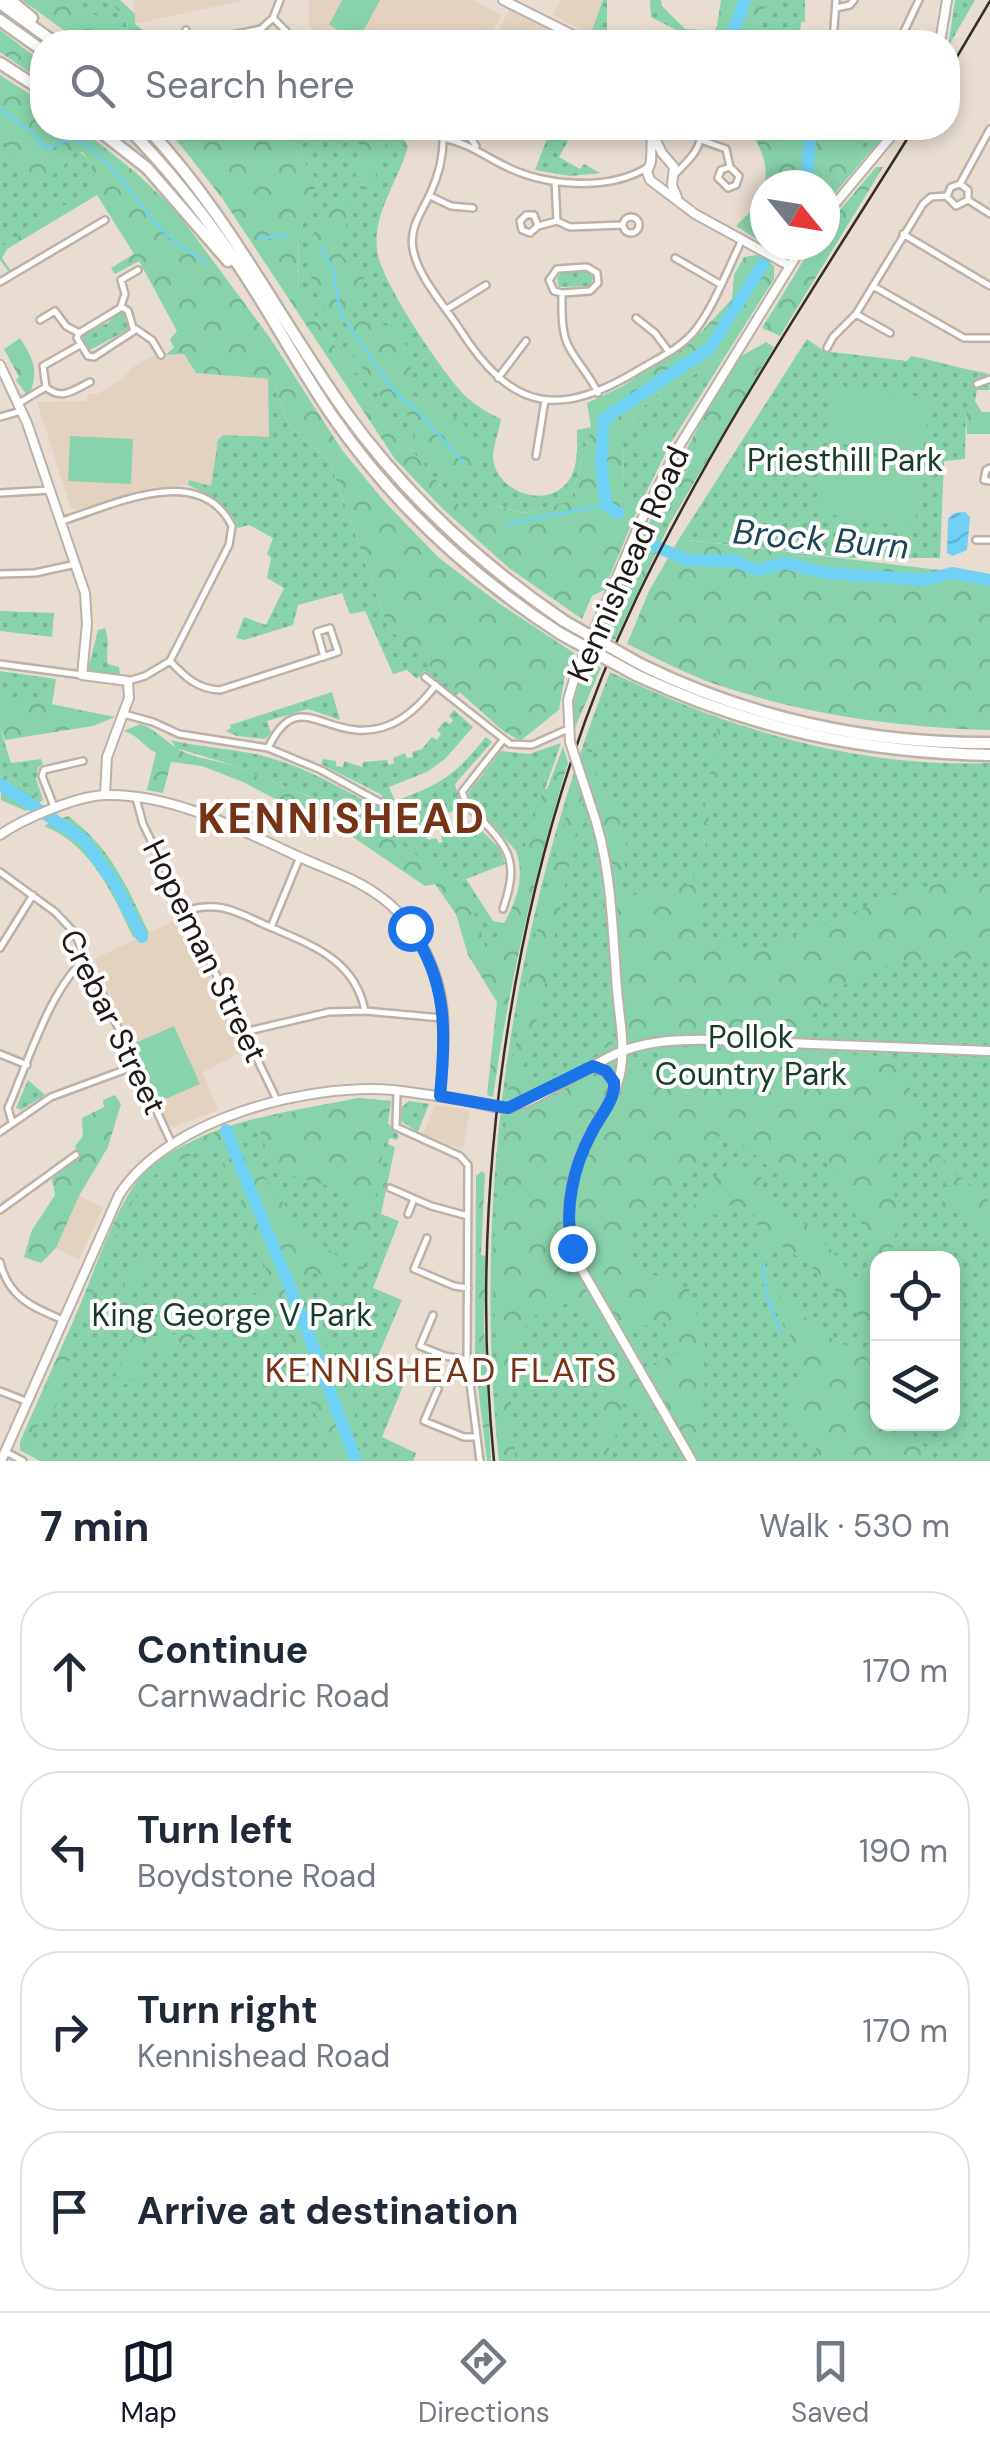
<!DOCTYPE html>
<meta charset="utf-8">
<style>
body{margin:0;font-family:"DM Sans",sans-serif;background:#f6f6f7;color:#1f2937}
.controls{position:absolute;right:30px;bottom:30px;display:grid;overflow:hidden;border-radius:20px;box-shadow:0 5px 15px #0003}
.controls button{width:90px;height:90px;display:grid;place-items:center;padding:0;border:0;border-bottom:2px solid #e0e1e3;background:#fff;color:#1f2937;font:50px sans-serif}
.compass{position:absolute;left:750px;top:170px;width:90px;height:90px;border-radius:50%;background:#fff;box-shadow:0 5px 15px #0003;rotate:120deg}
.stop{position:absolute;width:30px;height:30px;margin:-22px;border:8px solid #1a73e8;border-radius:50%;background:#fff}
.stop.end{background:#1a73e8;border-color:#fff;box-shadow:0 2px 10px #0008}
.list{margin:0;padding:0;list-style:none}
h2{display:flex;justify-content:space-between;align-items:center;height:130px;margin:0;padding:0 40px;font-size:42px}
h2 small{font-size:32px;font-weight:400;color:#747a83}
.list li{display:grid;grid-template-columns:65px 1fr auto;gap:30px;align-items:center;box-sizing:border-box;height:160px;margin:0 20px 20px;padding:0 20px;border:2px solid #e0e1e3;border-radius:40px}
.list b{display:block;font-size:38px;white-space:nowrap}
.list p{margin:0;font-size:32px;white-space:nowrap;color:#747a83}
.list em{font-size:32px;font-style:normal;color:#747a83}
.icon{flex:none;width:55px;height:55px;fill:none;stroke:currentColor;stroke-width:2;stroke-linecap:round;stroke-linejoin:round}
.map{position:relative;flex:none;width:990px;height:1461px;overflow:hidden}
.search{position:absolute;background:#fff;box-shadow:0 5px 15px #0003;left:30px;right:30px;top:30px;height:110px;display:flex;align-items:center;gap:25px;box-sizing:border-box;padding:0 35px;border-radius:40px;color:#747a83;font-size:38px}
.sheet{height:850px;background:#fff}
nav{display:flex;justify-content:space-around;align-items:center;box-sizing:border-box;height:140px;border-top:2px solid #e0e1e3;background:#fff;font-size:28px;color:#747a83}
nav a{display:grid;justify-items:center;gap:5px}
nav .on{color:#111827}
.map>svg:first-child{display:block}
.built{fill:#e4d2c1}
.green{fill:url(#green-dots);fill-rule:evenodd}
.forest{fill:url(#forest-crowns)}
.wetland{fill:url(#wetland-marsh)}
.pitch{fill:#88d3ab}
.water{fill:url(#water-waves)}
.lines{fill:none;stroke-linecap:round;stroke-linejoin:round}
.stream{stroke:#70d1f7;stroke-width:2.5}
.river{stroke:#70d1f7;stroke-width:12}
.street-casing{stroke:#bcb1a6;stroke-width:10}
.secondary-casing{stroke:#bcb1a6;stroke-width:12}
.highway-casing{stroke:#bcb1a6;stroke-width:15}
.street{stroke:#fff;stroke-width:5}
.secondary{stroke:#fff;stroke-width:8}
.highway{stroke:#fff;stroke-width:10}
.rail{stroke:#342f2b;stroke-width:2.5}
.secondary-bridge-casing{stroke:#bcb1a6;stroke-width:12;stroke-linecap:butt}
.highway-bridge-casing{stroke:#bcb1a6;stroke-width:15;stroke-linecap:butt}
.secondary-bridge{stroke:#fff;stroke-width:8}
.highway-bridge{stroke:#fff;stroke-width:10}
.route{stroke:#1a73e8;stroke-width:12}
.labels{text-anchor:middle;dominant-baseline:central;stroke-width:8;stroke-linejoin:round;paint-order:stroke}
.park-label{font-size:32px;fill:#173c2a;stroke:#fff}
.street-label{font-size:32px;fill:#1e1916;stroke:#fff}
.water-label{font-size:35px;font-style:italic;fill:#1b4656;stroke:#fff}
.neighbourhood-label{font-size:35px;letter-spacing:2.5px;fill:#743415;stroke:#fff}
.district-label{font-size:42px;font-weight:bold;letter-spacing:2.5px;fill:#743415;stroke:#fff}
</style>
<div class="map">
<svg width="990" height="1461" viewBox="0 0 990 1461">
<defs>
<pattern id="green-dots" width="8" height="8" patternUnits="userSpaceOnUse" patternTransform="scale(2.5)"><rect width="8" height="8" fill="#88d3ab"/><path d="M2 2h.1M6 6h.1" fill="none" stroke="#75b592" stroke-width="1.8" stroke-linecap="round"/></pattern>
<pattern id="forest-crowns" width="20" height="18" patternUnits="userSpaceOnUse" patternTransform="scale(2.5)"><rect width="20" height="18" fill="#88d3ab"/><path d="M2 6a3 3 0 1 1 6 0M12 15a3 3 0 1 1 6 0" fill="none" stroke="#75b592"/></pattern>
<pattern id="wetland-marsh" width="20" height="14" patternUnits="userSpaceOnUse" patternTransform="scale(2.5)"><rect width="20" height="14" fill="#88d3ab"/><path d="M1 5h8M5 5V1M11 12h8M15 12V8" fill="none" stroke="#75b592"/></pattern>
<pattern id="water-waves" width="16" height="10" patternUnits="userSpaceOnUse" patternTransform="scale(2.5)"><rect width="16" height="10" fill="#70d1f7"/><path d="M0 5q4-4 8 0t8 0" fill="none" stroke="#61b3d3"/></pattern>
</defs>
<rect width="100%" height="100%" fill="#e9ddd2"/>
<path class="built" d="M133,0H246L135,24Z
M309,0H473L502,15L487,42H335L309,28Z
M561,0H603L590,35L553,15Z
M509,10L549,30L553,33L552,42H492Z
M184,354L196,373L268,378L270,438L216,466L211,486L190,480L188,485L151,488L77,511L70,506L37,402L87,401L88,394H97L123,379L131,368L152,356Z
M181,918L246,1050L203,1072L218,1110L174,1127L168,1126L94,959Z
M435,1105L470,1110L463,1150L423,1134Z
M79,1196L103,1207L79,1260L56,1248Z"/>
<path class="green" d="M74,0H105L125,16L129,42Z
M603,0H607V31H629L624,42H604L590,35Z
M650,0H661L662,6L685,29L708,30L699,42L651,17Z
M769,0H805V22H801L799,42H757L756,24Z
M955,0H975L948,47Z
M0,94C14,105 87,154 91,162C94,168 94,179 96,186L0,248Z
M296,128H350L362,148L355,180L386,143L379,128H398L408,147C398,181 373,213 377,249C379,279 437,363 458,388C469,402 486,412 501,419C499,431 493,446 493,458C496,491 543,509 566,484C579,470 577,447 577,430L591,427L575,485L576,500L524,513L493,505L475,522L440,485L386,419L298,292L299,234L317,182L296,150Z
M839,128H880L879,134L884,136L864,159L852,151Z
M550,131L568,141L559,157L580,169L584,164L600,173L570,176L535,170Z
M588,271L593,278L590,286L559,287L557,279L561,273Z
M120,310L126,314L129,329L88,351L82,340L84,332L108,323Z
M807,339L824,351L907,361L911,356C938,361 960,369 987,373L990,390H977L975,401L982,412L966,413L965,459L944,461L940,558H848L679,539Z
M724,358L670,444L636,513L624,491L623,439L639,411L659,393Z
M268,378L272,379L289,426L330,462L388,628L461,691L455,696L424,671L417,679L407,670L393,674L365,611L350,614L342,593L298,605L293,625L244,640L236,638L244,617L266,625L284,588L267,578L271,558L267,554L273,538L249,525L238,528C228,504 211,496 188,485L189,480L211,486L218,440L223,435L269,437Z
M661,497L660,513L670,523L615,640L599,631Z
M0,611L54,613L52,637L0,631Z
M105,628C111,644 105,651 108,664L119,667L120,674L93,672L88,669L98,630Z
M0,671L56,679L52,704L0,703Z
M610,672C729,729 856,768 990,763V1461H499C471,1195 512,921 610,672ZM878,1258H952V1424H878Z
M332,692L340,720L308,709L267,721L271,733L265,739L237,736L226,731L231,728L230,725Z
M454,710L473,727L445,759L427,772L389,787L395,801C442,784 454,776 486,737L492,742L455,784L462,808L420,823L428,840L436,838L439,843L443,842L441,836L454,832L456,837L461,834L460,830L475,824L500,849L505,864L466,879L493,921L504,923L496,945L487,953L476,919L464,901L321,801L226,763L176,748L171,740C201,748 233,748 263,756C304,766 339,787 376,807L380,805L382,795L321,764L323,759L336,761V766L343,767L344,761L362,767L363,762L387,760L389,765L394,763L393,758L405,753L407,758L413,757L412,752L422,749L432,737L437,740L441,734L437,730L445,721L450,724L453,720L449,716Z
M0,728L11,763L41,759L43,764L38,768L36,779L43,800L0,771Z
M561,743L525,847L516,851L470,799L468,793L501,751L529,754Z
M28,1080L45,1095L21,1110L16,1108Z
M358,1098L391,1101L388,1123L399,1136L397,1140L390,1138L388,1144L395,1147L381,1214L399,1221L373,1288L402,1300L375,1363L407,1376L382,1437L416,1453L413,1461H40L20,1450V1442L127,1199C173,1122 278,1115 358,1098Z
M409,1101L429,1104L418,1132L401,1121L402,1107Z"/>
<path class="forest" d="M22,0H74L107,23L126,42H80Z
M105,0H120L135,14V24L159,42H129L125,16Z
M721,0H769L756,24L757,42H709L717,26Z
M0,30L42,62V81L0,52Z
M0,75L42,102V128H80L134,171L174,208L270,338L342,450L384,501L439,558L500,604L574,653L565,675L559,710L520,741L502,730L388,628L330,462L289,426L272,379L196,373L184,354L165,355L174,348L170,339L177,331L139,261L115,274L111,268L134,254L97,195L7,249L2,258L11,271L9,272L0,260V248L95,185L91,162L82,152L73,154C65,167 52,178 38,182C0,154 0,121 0,75Z
M167,128H296V150L317,182L299,234L298,292L386,419L440,485L475,522L492,505L524,513L575,500V485L591,427L587,403L623,386L700,333L732,299L734,275L744,257L757,255L774,266V279L724,358L659,393L639,411L623,439L624,491L636,513L604,590L592,596L582,619L509,568L443,509L395,459L222,198Z
M350,128H379L386,143L373,183L363,192L355,180L361,148Z
M747,128H839L852,151L864,159L825,205V185H765C768,162 761,146 747,128Z
M876,167H883L780,336L762,328L813,245H825V228Z
M765,186V244L736,226L753,209Z
M345,194L348,211L341,255L365,279C361,300 354,314 335,326C328,312 318,298 313,284C303,255 316,206 345,194Z
M372,320C413,334 412,357 410,394C445,412 509,435 462,481L451,477L419,447L405,408L384,402L347,344V328L355,321Z
M20,338C33,359 39,369 30,393L26,394L16,380L19,377L4,349Z
M766,342L774,347L670,523L660,513L661,497L734,360Z
M966,412H990V434H967Z
M655,539L662,540L615,640L609,636L639,550Z
M679,539L990,576V730C897,727 807,715 718,685C687,675 657,658 627,644L649,591Z
M586,659L601,668L573,732L572,709Z
M609,690L591,757L594,772L617,813L627,849L622,885L625,892L633,895L689,885L693,880L718,726L721,727L701,881L702,929L719,942L760,950L910,889L950,882L990,881V962C947,953 898,958 858,976C840,985 825,1005 809,1017L816,1027L809,1039L762,1034L630,1037L623,1003L612,862L582,762Z
M0,703H46L115,717L93,726L5,740L0,728Z
M140,724C154,728 165,741 177,748C192,759 219,760 236,767C313,798 431,840 475,916C481,927 483,941 487,952C498,943 497,935 504,923C517,901 525,876 516,851L525,847L544,788L547,789L563,747L568,763C535,873 509,983 493,1097L487,1095L497,1002L468,955L456,914L435,884L425,886L335,825L308,816L243,782L202,766L171,762L163,793L147,790L156,753C143,746 138,735 124,731Z
M0,771L43,800L26,811L1,800Z
M575,781L582,798L578,809L585,818C574,830 573,836 579,852L571,855L541,1004L523,1067L529,1091L600,1049L609,1031L613,1030L612,1044L520,1099L506,1101L532,949Z
M723,1048L901,1057L918,1116L913,1131L921,1134L957,1175L986,1195L990,1208V1244L964,1216L941,1204L950,1191L939,1172L908,1139L886,1156L899,1216L890,1258H878L877,1340L865,1334L856,1311L809,1264L780,1245L765,1254L752,1207L731,1205L717,1214L691,1220L694,1237L686,1238C682,1212 710,1182 728,1164L748,1168L761,1176L762,1197L815,1231L860,1284L873,1273L870,1236L837,1188L832,1170L813,1144L800,1158L801,1176L790,1181L780,1177L726,1130L711,1144L692,1173L664,1189L626,1234L630,1260L648,1273L689,1289L705,1345L704,1403L698,1430L703,1454L717,1461H697L644,1368L678,1352L662,1317L626,1336C587,1268 553,1229 589,1148C601,1121 617,1102 627,1072L637,1071L639,1081L658,1083L670,1077L667,1053Z
M594,1076L606,1079L610,1086C603,1106 591,1122 583,1142C544,1240 574,1266 624,1348L620,1351C599,1337 591,1322 574,1304C493,1303 511,1408 516,1461H502L492,1267L499,1175L505,1160L502,1157L506,1122L503,1121L504,1114Z
M115,1095L121,1104L108,1147L79,1196L56,1248L41,1263L24,1257L32,1230L55,1195L52,1179L78,1158L75,1146L83,1136L82,1118L104,1107L103,1100Z
M358,1098L391,1101L363,1273L350,1262L348,1240L352,1201C337,1180 302,1185 281,1169C267,1159 262,1135 256,1120Z
M235,1126L246,1150L302,1230L336,1255L354,1282L314,1273L293,1281L228,1127Z
M219,1131L288,1290L351,1461H335L330,1453L293,1353L281,1302L172,1349L144,1355L141,1377L108,1392L141,1317L152,1336H171L273,1286C253,1242 242,1190 216,1149C191,1152 164,1166 145,1183C128,1198 96,1288 84,1314L81,1317L76,1315C92,1278 115,1208 139,1179C158,1154 190,1142 219,1131Z
M482,1171L485,1174L481,1255L486,1256L484,1327L491,1461H487L475,1362L476,1176Z
M774,1292L827,1335L866,1357L877,1377L878,1424H903L938,1461H818C815,1439 813,1431 790,1425L788,1397L801,1381L791,1357L792,1339L769,1294Z
M320,1329L355,1415L351,1430L365,1461H359L312,1331Z
M67,1335L73,1341C68,1360 64,1396 54,1409L37,1411L38,1428L33,1429L26,1444L54,1461H40L20,1450V1442Z
M630,1357L675,1440L661,1444L652,1425L623,1402L619,1429L609,1448L613,1461H601C594,1444 602,1391 612,1374C616,1368 625,1362 630,1357Z"/>
<path class="wetland" d="M68,816C112,849 126,885 149,933L138,939L133,937C114,896 91,845 46,827L45,825Z"/>
<path class="pitch" d="M342,0H380L358,41L329,25Z
M834,385L930,398L922,455L826,442Z
M650,428L664,437L648,461L641,458L639,443Z
M70,436L133,439L131,484L68,481Z
M825,453L923,469L914,528L815,512Z
M174,1026L200,1084L159,1102L133,1044Z
M136,1257L152,1263L140,1293L124,1286Z"/>
<path class="water" d="M965,512L970,517L967,550L953,556L947,553L948,519L954,513Z"/>
<g class="lines">
<path class="stream" d="M0,110L35,134L42,146H54L73,138C110,157 126,187 151,218C167,237 186,250 207,263
M258,238L288,236
M321,246L333,271L340,312L392,389L416,410L464,463
M506,524L606,505
M764,1263L766,1294L781,1332"/>
<path class="river" d="M729,42L745,0
M806,185L811,128
M618,513L606,505L601,461L604,419L710,348L775,245
M650,544L687,560L734,561L757,570L784,563L826,573L925,580L952,573L990,580
M0,784L83,839L115,884L142,937
M226,1130L302,1317L356,1461"/>
<defs>
<path id="street" d="M836,8L850,5L854,0
M273,18L286,31L290,42
M186,30L189,42
M198,42L261,29L273,18L280,0
M558,42L565,30
M833,42L836,0
M899,42L919,0
M443,128L447,139C469,144 483,155 503,165C543,186 608,192 648,167
M549,128H550
M465,130L476,146
M884,131V128
M443,133C444,154 439,174 431,192C422,212 409,227 413,249C418,277 444,305 459,328C512,412 559,419 642,368C661,357 684,346 697,328C716,302 728,268 742,240
M701,140L726,149L730,167L739,176L736,185L728,188L718,178L721,170L730,167
M675,174C690,159 701,150 702,128
M555,182L557,221L570,227L623,225
M960,184L968,190V200
M430,196L451,206L473,208
M947,196L951,187L960,184L990,129
M947,197L956,206L968,200
M968,200L990,214
M623 225a8 8 0 1 1 16 0a8 8 0 1 1-16 0Z
M538,226L534,215H526L520,221L522,230L530,233L538,226L557,221
M903,234L990,286
M675,258L720,284
M0,282L105,220
M873,286L964,338H990
M562,293L590,291L598,283L597,273L587,267L557,269L549,280L554,291L562,293C562,309 561,328 567,343C575,361 590,375 598,393
M121,306L125,294L121,280L138,270
M122,307L128,311L134,331L94,357L88,356L77,338L79,333Z
M447,309L486,285
M856,314L890,333
M636,318L655,333L669,352
M40,320L55,311L66,326L79,333
M136,329L152,340L161,355
M827,348L833,337L856,314L923,204L931,197L947,196
M498,378L526,341
M977,384L990,379
M46,387C61,401 74,390 90,382
M19,403L46,387L43,366L80,345
M0,417L21,411
M536,456L545,400
M990,468L986,470L984,480L990,481
M0,493L50,490
M62,521C113,505 200,461 232,526L229,545L170,661L145,676L128,681
M976,540H990
M0,574L35,573L76,564
M170,661C185,677 197,689 220,690L338,652L330,628L317,632L324,657
M0,664L82,675
M425,677L510,744L532,745L568,729
M124,714L153,722L179,734L268,748L321,770L379,802
M503,740L462,792C465,803 472,810 480,818C512,851 518,864 503,909
M268,748C294,694 315,726 356,730C392,733 416,711 436,685
M136,798L143,824L277,1100
M55,809L42,776L44,770L83,761
M0,872L55,912L74,932L171,1142
M185,911C221,900 236,912 268,926C311,945 355,959 365,1011
M271,927L300,857
M0,948L33,895
M244,1032L329,1012L365,1011L442,1018
M0,1054L27,1065
M397,1091L396,1127L460,1156L468,1165L467,1360L480,1461
M12,1122L8,1108C27,1065 51,985 87,958
M0,1132L51,1097L135,1066
M390,1188L431,1206L468,1216
M0,1210L76,1155
M408,1214L414,1199
M427,1238L414,1269L454,1286L468,1288
M0,1262C8,1297 32,1307 63,1320
M433,1315L420,1346L445,1356L467,1360
M438,1389L424,1421L464,1437H476
M0,1391L28,1402
M6,1452L23,1461"/>
<path id="secondary" d="M503,0L587,42
M940,42L947,0
M652,128L651,162L647,172L650,180L695,214L790,266
M653,134L662,153L674,167L672,185L677,197
M825,216L898,128
M0,365L27,423L85,593L87,624L82,675L128,681L129,698L107,757L105,794
M570,742L568,700L576,673L640,523L675,453L803,245
M591,806C612,865 612,927 617,989C619,1016 626,1047 620,1074C616,1094 603,1111 593,1129C571,1168 559,1220 578,1263L692,1461
M0,835C22,819 79,795 107,795C173,794 237,828 295,855C323,868 353,877 378,895C396,907 412,928 423,947C450,995 445,1043 440,1096
M593,1066L610,1075L615,1088
M1,1461L119,1195C167,1119 307,1083 393,1090C418,1093 444,1097 469,1101C481,1103 494,1109 506,1108C535,1105 592,1062 623,1051C651,1040 683,1039 713,1040L990,1051"/>
<path id="highway" d="M10,0L32,18
M0,3L54,42
M0,20L42,50
M0,63L42,90
M96,128L147,168L228,261
M128,128C178,179 221,236 259,297C283,336 305,376 331,414C392,503 471,576 561,634
M147,128C227,213 277,315 344,410C404,494 479,563 564,621
M640,664C749,718 869,744 990,743
M636,675C752,729 862,752 990,755"/>
</defs>
<use href="#street" class="street-casing"/>
<use href="#secondary" class="secondary-casing"/>
<use href="#highway" class="highway-casing"/>
<use href="#street" class="street"/>
<use href="#secondary" class="secondary"/>
<use href="#highway" class="highway"/>
<path class="rail" d="M948,72L990,1
M494,1461C466,1180 515,852 637,597C715,434 819,281 914,128"/>
<defs>
<path id="secondary-bridge" d="M570,742L591,806"/>
<path id="highway-bridge" d="M564,621L640,664
M561,634L636,675"/>
</defs>
<use href="#secondary-bridge" class="secondary-bridge-casing"/>
<use href="#highway-bridge" class="highway-bridge-casing"/>
<use href="#secondary-bridge" class="secondary-bridge"/>
<use href="#highway-bridge" class="highway-bridge"/>
</g>
<g class="lines">
<path class="route" d="M410,928C448,981 446,1034 440,1096L508,1108L593,1066L606,1071L614,1082C616,1099 600,1116 592,1132C573,1167 564,1209 572,1248"/>
</g>
<g class="labels">
<g class="park-label">
<text x="845" y="460">Priesthill Park</text>
<text x="751" y="1037">Pollok<tspan x="751" dy="37">Country Park</tspan></text>
<text x="232" y="1315">King George V Park</text>
</g>
<g class="street-label">
<text transform="translate(628 564) rotate(-66)">Kennishead Road</text>
<text transform="translate(205 951) rotate(64)">Hopeman Street</text>
<text transform="translate(113 1022) rotate(64)">Crebar Street</text>
</g>
<g class="water-label">
<text transform="translate(821 539) rotate(5)">Brock Burn</text>
</g>
<g class="neighbourhood-label">
<text x="442" y="1370">KENNISHEAD FLATS</text>
</g>
<g class="district-label">
<text x="342" y="818">KENNISHEAD</text>
</g>
</g>
</svg>
<div class="controls">
<button><svg class="icon" aria-label="locate" viewBox="0 0 24 24"><circle cx="12" cy="12" r="6"/><path d="M12 2v4M12 18v4M2 12h4M18 12h4"/></svg></button>
<button><svg class="icon" aria-label="layers" viewBox="0 0 24 24"><path d="M12 4l9 5-9 5-9-5zM3 14l9 5 9-5"/></svg></button>
</div>
<svg class="compass" viewBox="-18 -18 36 36"><path d="M0-13l5 13h-10z" fill="#e53935"/><path d="M0 13l5-13h-10z" fill="#747a83"/></svg>
<div class="stop" style="left:410px;top:928px"></div>
<div class="stop end" style="left:572px;top:1248px"></div>
<div class="search"><svg class="icon" aria-label="search" viewBox="0 0 24 24"><circle cx="10" cy="10" r="6"/><path d="M15 15l6 6"/></svg>Search here</div>
</div>
<section class="sheet">
<h2>7 min<small>Walk · 530 m</small></h2>
<ul class="list">
<li><svg class="icon" aria-label="ahead" viewBox="0 0 24 24"><path d="M12 20V5M6 11l6-6 6 6"/></svg><div><b>Continue</b><p>Carnwadric Road</p></div><em>170 m</em></li>
<li><svg class="icon" aria-label="left" viewBox="0 0 24 24"><path d="M17 20v-9H6M10 6l-5 5 5 5"/></svg><div><b>Turn left</b><p>Boydstone Road</p></div><em>190 m</em></li>
<li><svg class="icon" aria-label="right" viewBox="0 0 24 24"><path d="M7 20v-9h11M14 6l5 5-5 5"/></svg><div><b>Turn right</b><p>Kennishead Road</p></div><em>170 m</em></li>
<li><svg class="icon" aria-label="arrive" viewBox="0 0 24 24"><path d="M6 21V4h12l-3 4 3 4H6"/></svg><div><b>Arrive at destination</b></div></li>
</ul>
</section>
<nav>
<a class="on"><svg class="icon" aria-label="map" viewBox="0 0 24 24"><path d="M3 6l6-2 6 2 6-2v14l-6 2-6-2-6 2zM9 4v14M15 6v14"/></svg>Map</a>
<a><svg class="icon" aria-label="directions" viewBox="0 0 24 24"><path d="M12 3l9 9-9 9-9-9zM9 14v-3h6M13 9l2 2-2 2"/></svg>Directions</a>
<a><svg class="icon" aria-label="saved" viewBox="0 0 24 24"><path d="M7 4h10v16l-5-4-5 4z"/></svg>Saved</a>
</nav>
